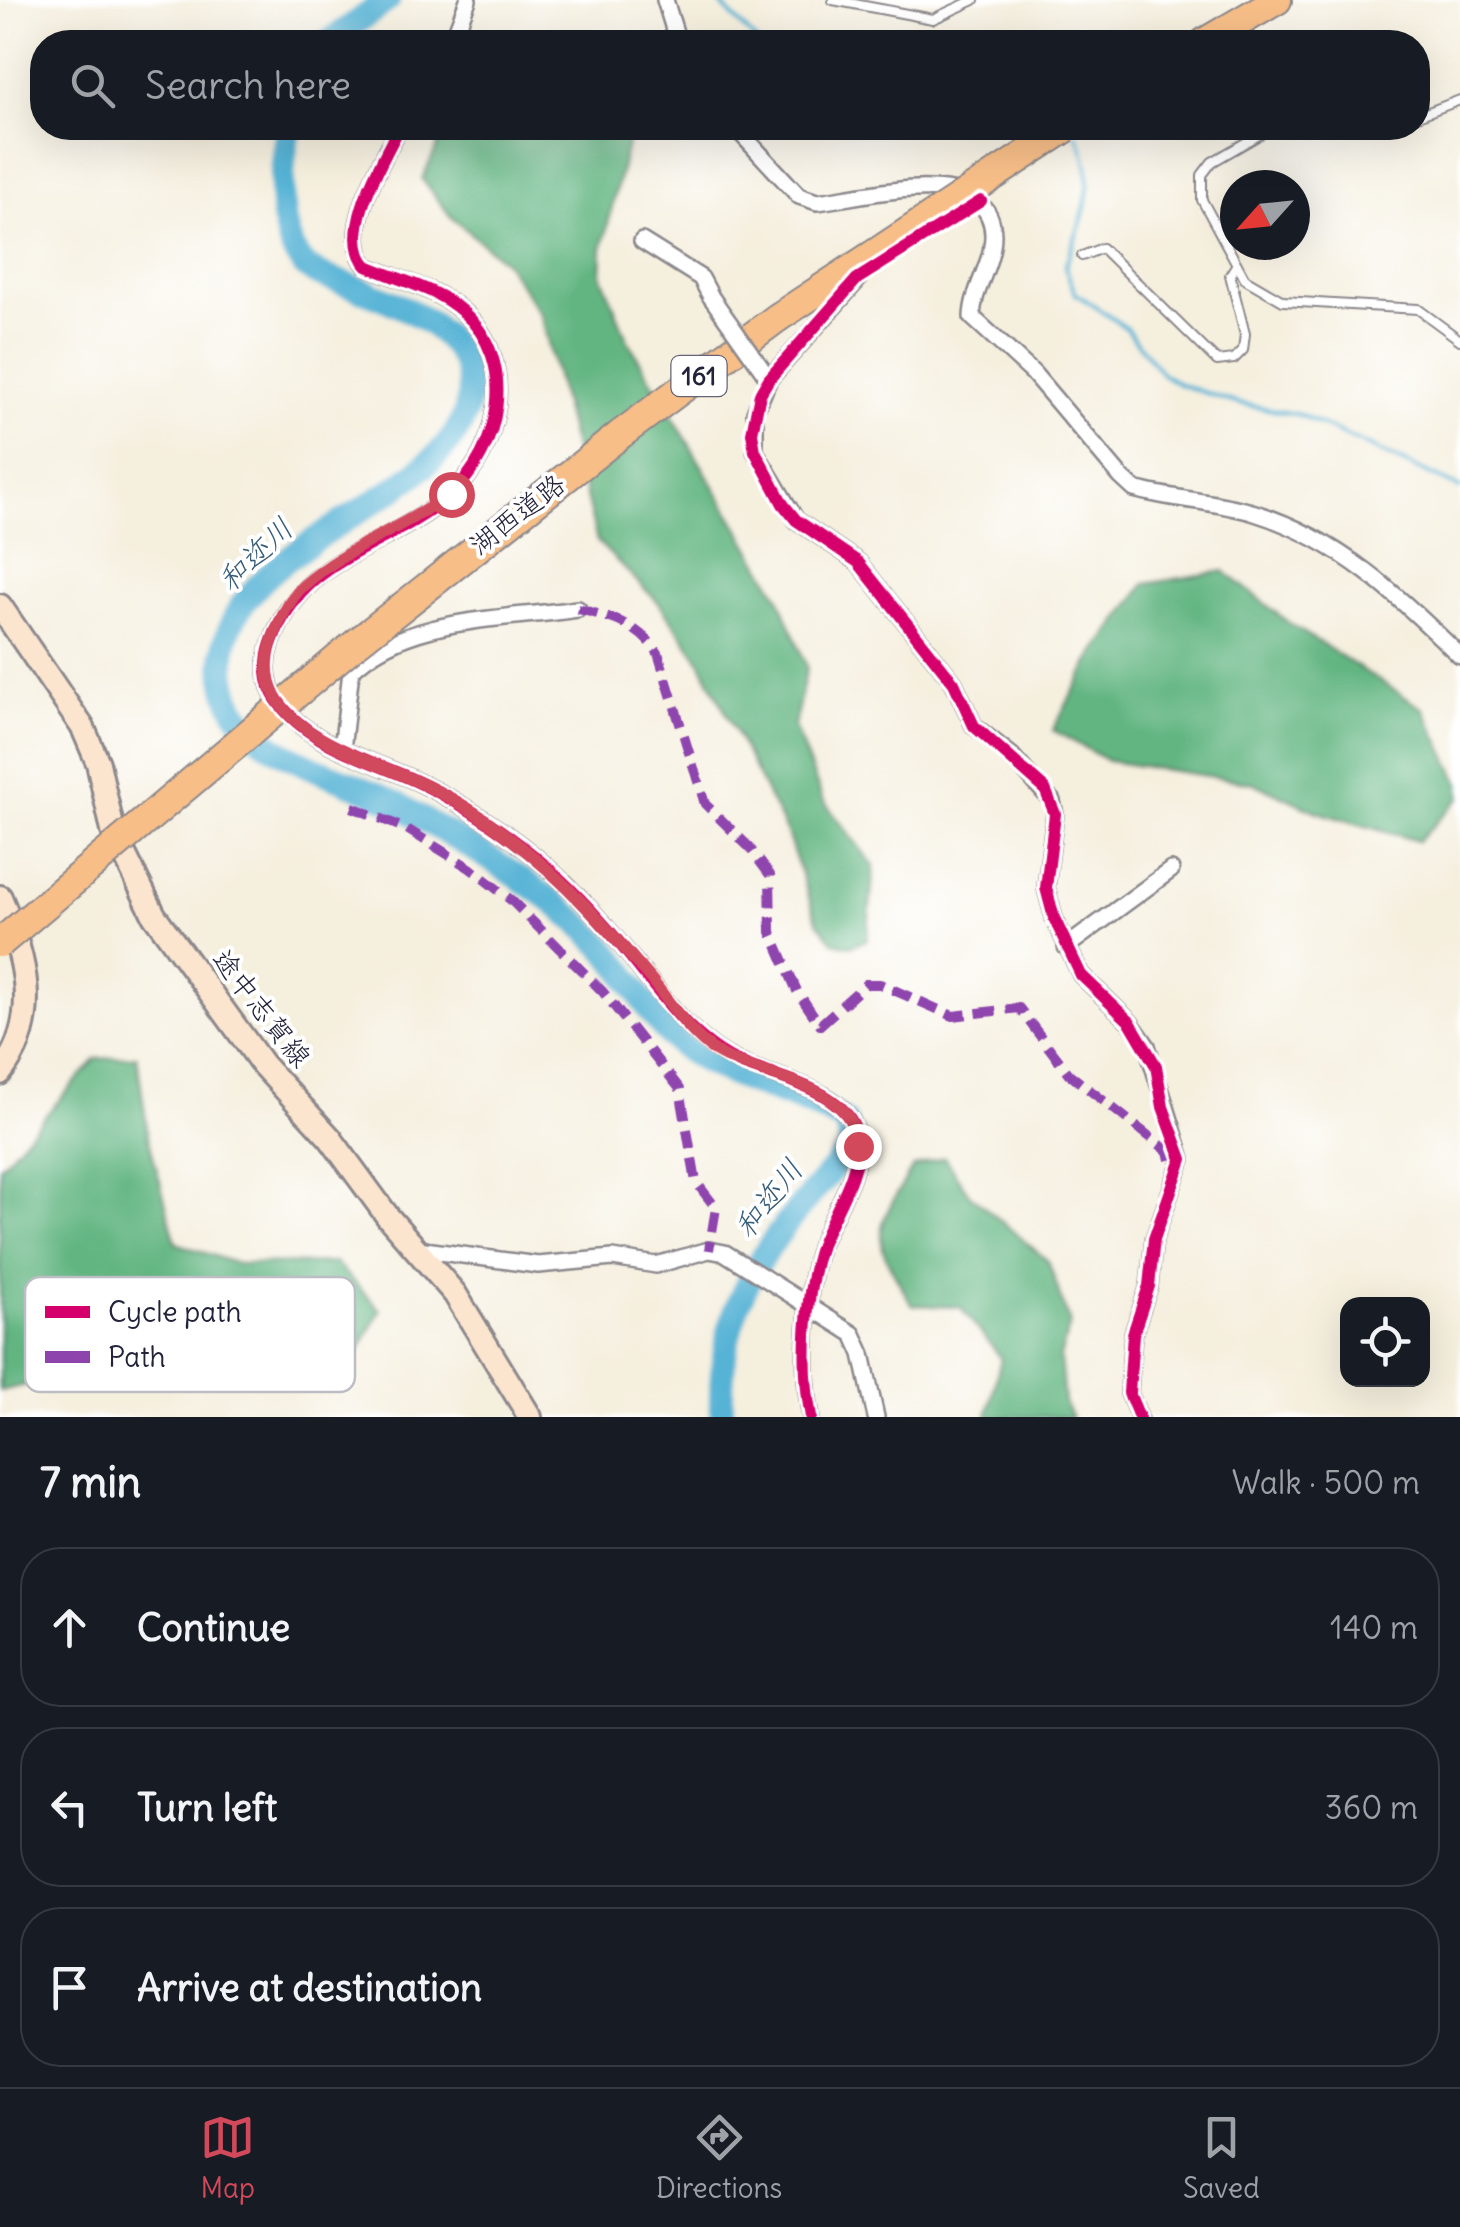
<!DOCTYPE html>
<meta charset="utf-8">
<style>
body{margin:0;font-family:Delius,"Klee One",sans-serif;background:#20242c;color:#f1f3f6}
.controls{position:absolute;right:30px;bottom:30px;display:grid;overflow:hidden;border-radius:20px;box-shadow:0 10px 40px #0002}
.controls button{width:90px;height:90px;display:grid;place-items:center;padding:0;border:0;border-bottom:2px solid #363941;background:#171b24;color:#f1f3f6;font:50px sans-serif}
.compass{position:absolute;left:1220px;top:170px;width:90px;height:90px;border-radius:50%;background:#171b24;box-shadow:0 10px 40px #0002;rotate:243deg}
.stop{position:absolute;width:30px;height:30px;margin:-22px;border:8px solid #d1495b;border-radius:50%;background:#fff}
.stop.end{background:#d1495b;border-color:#fff;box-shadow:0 2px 10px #0008}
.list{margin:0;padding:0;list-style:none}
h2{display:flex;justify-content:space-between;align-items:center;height:130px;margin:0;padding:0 40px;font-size:42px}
h2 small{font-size:32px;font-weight:400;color:#9ea1a6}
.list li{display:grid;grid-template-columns:65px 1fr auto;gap:30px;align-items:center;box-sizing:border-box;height:160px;margin:0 20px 20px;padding:0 20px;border:2px solid #363941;border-radius:40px}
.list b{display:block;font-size:38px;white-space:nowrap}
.list em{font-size:32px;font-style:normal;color:#9ea1a6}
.icon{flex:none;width:55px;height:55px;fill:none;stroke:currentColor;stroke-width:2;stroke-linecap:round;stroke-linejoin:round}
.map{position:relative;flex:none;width:1460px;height:1417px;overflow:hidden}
.search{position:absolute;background:#171b24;box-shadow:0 10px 40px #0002;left:30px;right:30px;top:30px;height:110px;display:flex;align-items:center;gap:25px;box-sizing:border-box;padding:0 35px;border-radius:40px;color:#9ea1a6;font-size:38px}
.sheet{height:670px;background:#171b24}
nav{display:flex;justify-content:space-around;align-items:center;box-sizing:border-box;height:140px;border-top:2px solid #363941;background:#171b24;font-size:28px;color:#9ea1a6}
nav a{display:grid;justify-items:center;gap:5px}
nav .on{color:#d1495b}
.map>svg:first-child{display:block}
.forest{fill:#62b581;stroke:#426c5e;stroke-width:2.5}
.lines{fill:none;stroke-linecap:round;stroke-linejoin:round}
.stream{stroke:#57b3d5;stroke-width:4}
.river{stroke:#57b3d5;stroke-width:25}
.lane-casing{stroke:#8c888c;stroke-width:12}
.street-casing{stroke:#8c888c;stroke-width:20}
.secondary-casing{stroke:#8c888c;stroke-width:28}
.highway-casing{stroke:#8c888c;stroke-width:32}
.lane{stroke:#fff;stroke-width:8}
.street{stroke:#fff;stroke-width:15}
.secondary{stroke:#fce5cf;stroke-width:22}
.highway{stroke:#f7be88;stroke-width:28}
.street-bridge-casing{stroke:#8c888c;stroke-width:20;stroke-linecap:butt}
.highway-bridge-casing{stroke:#8c888c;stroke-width:32;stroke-linecap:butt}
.street-bridge{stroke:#fff;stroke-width:15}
.highway-bridge{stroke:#f7be88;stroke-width:28}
.quiet{stroke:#8e44ad;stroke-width:10;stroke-dasharray:20 10;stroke-linecap:butt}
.cycleway-casing{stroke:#fff;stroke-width:19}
.cycleway{stroke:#d6006c;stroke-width:12}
.route{stroke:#d1495b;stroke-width:12}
.labels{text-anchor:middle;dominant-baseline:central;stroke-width:8;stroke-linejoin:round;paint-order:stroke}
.shield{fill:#fff;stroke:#646476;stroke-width:2.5}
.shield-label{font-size:25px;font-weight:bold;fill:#22223b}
.street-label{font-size:28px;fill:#22223b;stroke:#fff}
.water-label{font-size:30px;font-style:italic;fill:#375c79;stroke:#fff}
.key{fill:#fff;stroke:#bdbdc4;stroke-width:2.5}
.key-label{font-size:28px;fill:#22223b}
</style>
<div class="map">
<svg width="1460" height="1417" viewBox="0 0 1460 1417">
<rect width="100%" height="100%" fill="#fff"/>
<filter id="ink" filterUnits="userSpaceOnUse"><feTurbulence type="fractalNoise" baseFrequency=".01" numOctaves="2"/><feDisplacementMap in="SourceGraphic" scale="20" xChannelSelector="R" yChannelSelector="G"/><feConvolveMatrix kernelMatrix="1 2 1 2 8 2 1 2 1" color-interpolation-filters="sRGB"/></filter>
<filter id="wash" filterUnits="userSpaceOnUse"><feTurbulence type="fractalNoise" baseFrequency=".0048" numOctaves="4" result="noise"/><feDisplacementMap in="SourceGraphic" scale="40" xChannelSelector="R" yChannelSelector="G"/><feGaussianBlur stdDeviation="2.25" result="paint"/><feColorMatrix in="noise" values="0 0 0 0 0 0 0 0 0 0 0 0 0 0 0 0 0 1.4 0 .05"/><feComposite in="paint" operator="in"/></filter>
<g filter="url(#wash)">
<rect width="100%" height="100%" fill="#f5efde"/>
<path class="forest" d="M446,128H631L602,249L601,274L627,339L778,595L807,667L794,726L823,800L874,866L867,940L850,946L833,942L817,921L787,833L697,656L659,603L597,541L541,315L505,262L452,218L422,179Z
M1224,571L1289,623L1424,709L1460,784V798L1418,841L1317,812L1254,783L1108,761L1053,730L1092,657L1145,584Z
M137,1056L148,1136L176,1243L237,1264L335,1263L381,1310L354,1359L202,1377L96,1369L0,1391V1166L96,1059Z
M944,1157L969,1194L1048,1261L1070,1324L1060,1357L1064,1402L1072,1417H987L1001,1358L960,1307L912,1305C871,1233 870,1239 913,1167Z"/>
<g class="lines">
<path class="stream" d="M717,0L757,42
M1076,134C1102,180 1081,221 1065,267L1075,293L1126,328L1162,374L1179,384L1236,403L1300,415L1460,488"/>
<path class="river" d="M329,42L388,0
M289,128C281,166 274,230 302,263C312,274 330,278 343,283C390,300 464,325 469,384C479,504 193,537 226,686C242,759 347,774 404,808C477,852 555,891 611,956C637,986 652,1023 683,1047C730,1083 795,1092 845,1122L851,1140L848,1152C773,1237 715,1295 722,1417"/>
</g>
</g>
<g filter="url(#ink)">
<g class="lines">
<defs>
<path id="lane" d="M833,0L933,19L974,0
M1418,116L1460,100
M1271,128L1212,162L1202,175V200L1245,279L1283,301L1418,309L1460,340
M1082,256L1102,248L1217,361L1234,359L1243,350L1245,334L1230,275L1237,264"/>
<path id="street" d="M665,0L678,42
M452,42L468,0
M399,128C383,160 337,235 367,266C399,280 436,288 463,312C519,361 501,450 450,495C386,551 303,554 271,644C265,661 265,683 276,699C309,746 367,758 416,781C448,796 480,816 508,836C543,861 577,894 605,926C649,975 687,1045 751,1067C786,1080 849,1093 857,1136C863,1170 832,1214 821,1245C805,1292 801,1368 811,1417
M736,128L799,196L817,202C863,197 992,161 993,235C993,264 973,288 972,317L1033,373L1121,477L1134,489C1174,500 1216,501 1255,513C1339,539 1399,596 1460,656
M642,241L701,278L711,297
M863,274L769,379L755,412V451L796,520L858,562L954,683L974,726L1011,755L1052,801L1055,814L1046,888L1054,918L1081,975L1130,1022L1147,1046L1182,1159L1154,1239L1149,1286L1133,1334L1129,1393L1139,1417
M342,750L351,671C406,616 505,620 578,609
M1066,947L1171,870
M417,1249L538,1265L613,1258L656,1265L709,1250L725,1253L853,1334L862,1354L876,1417"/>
<path id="secondary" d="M0,606L83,728L98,763L113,831L154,915L263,1065L330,1138L388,1217L455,1294L530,1417
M0,897C25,955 43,1020 0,1073"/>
<path id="highway" d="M1205,42L1277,0
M621,434L777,318"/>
</defs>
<use href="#lane" class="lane-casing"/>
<use href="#street" class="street-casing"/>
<use href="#secondary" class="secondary-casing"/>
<use href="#highway" class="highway-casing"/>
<use href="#lane" class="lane"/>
<use href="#street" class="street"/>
<use href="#secondary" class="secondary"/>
<use href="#highway" class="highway"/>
<defs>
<path id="street-bridge" d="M711,297L769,379"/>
<path id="highway-bridge" d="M777,318L1066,128
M0,943L354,645L621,434"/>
</defs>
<use href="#street-bridge" class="street-bridge-casing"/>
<use href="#highway-bridge" class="highway-bridge-casing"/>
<use href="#street-bridge" class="street-bridge"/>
<use href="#highway-bridge" class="highway-bridge"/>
<path class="quiet" d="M578,609C611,617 638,624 658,653L705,804L749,847L770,875L771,932L797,991L820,1025L866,984H880L953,1016L1019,1008L1069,1074L1168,1151L1171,1164
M352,807L407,829L470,868L511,900L603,992L680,1089L696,1182L716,1208L709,1250"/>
<defs>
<path id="cycleway" d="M399,128C383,160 337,235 367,266C399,280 436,288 463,312C519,361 501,450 450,495C386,551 303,554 271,644C265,661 265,683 276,699C309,746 367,758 416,781C448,796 480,816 508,836C543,861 577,894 605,926C649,975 687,1045 751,1067C786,1080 849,1093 857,1136C863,1170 832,1214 821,1245C805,1292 801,1368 811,1417
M981,201L857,279L769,379L760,394L752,433L755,451L783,504L796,520L858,562L954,683L974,726L1045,789L1055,814L1046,888L1054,918L1081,975L1130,1022L1156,1066L1163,1107L1182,1159L1154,1239L1149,1286L1133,1334L1129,1393L1139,1417"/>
</defs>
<use href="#cycleway" class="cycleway-casing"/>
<use href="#cycleway" class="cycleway"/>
</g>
</g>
<g class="lines" filter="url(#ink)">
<path class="route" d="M451,494C404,527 345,548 303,586C290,598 279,621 273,638C241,724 356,754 414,780C448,795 482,816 511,839C564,879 607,928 650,978C670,1002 689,1034 715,1051C758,1079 855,1081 858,1146"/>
</g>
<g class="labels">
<rect class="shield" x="671.5" y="356" width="55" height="40" rx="8"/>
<g class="shield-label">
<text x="699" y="376">161</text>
</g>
<g class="street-label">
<text transform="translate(517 514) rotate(-38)">湖西道路</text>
<text transform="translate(262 1008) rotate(52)">途中志賀線</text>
</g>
<g class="water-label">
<text transform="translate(255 554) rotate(-44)">和迩川</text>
<text transform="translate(768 1198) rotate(-52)">和迩川</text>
</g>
</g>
<rect x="25" y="1277" width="330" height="115" rx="15" class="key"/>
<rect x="45" y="1306" width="45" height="12" fill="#d6006c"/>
<rect x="45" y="1351" width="45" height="12" fill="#8e44ad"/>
<g class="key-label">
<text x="108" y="1322">Cycle path</text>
<text x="108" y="1367">Path</text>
</g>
</svg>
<div class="controls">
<button><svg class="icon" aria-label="locate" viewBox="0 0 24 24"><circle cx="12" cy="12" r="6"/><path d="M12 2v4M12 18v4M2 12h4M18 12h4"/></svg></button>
</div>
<svg class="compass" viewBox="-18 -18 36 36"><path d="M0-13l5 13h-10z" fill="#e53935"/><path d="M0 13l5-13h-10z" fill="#9ea1a6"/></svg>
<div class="stop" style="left:451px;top:494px"></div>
<div class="stop end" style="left:858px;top:1146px"></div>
<div class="search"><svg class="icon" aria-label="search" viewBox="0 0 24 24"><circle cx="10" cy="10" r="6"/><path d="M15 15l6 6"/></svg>Search here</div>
</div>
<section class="sheet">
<h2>7 min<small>Walk · 500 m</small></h2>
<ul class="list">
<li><svg class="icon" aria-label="ahead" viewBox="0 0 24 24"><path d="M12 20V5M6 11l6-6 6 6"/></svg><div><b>Continue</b></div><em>140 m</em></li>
<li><svg class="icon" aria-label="left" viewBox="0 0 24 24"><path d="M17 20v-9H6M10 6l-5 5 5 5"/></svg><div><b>Turn left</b></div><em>360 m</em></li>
<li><svg class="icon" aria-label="arrive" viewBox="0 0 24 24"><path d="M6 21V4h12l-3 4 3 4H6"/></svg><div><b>Arrive at destination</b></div></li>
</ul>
</section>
<nav>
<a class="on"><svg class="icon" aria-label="map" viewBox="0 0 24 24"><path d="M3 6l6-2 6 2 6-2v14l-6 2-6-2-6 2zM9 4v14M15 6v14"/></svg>Map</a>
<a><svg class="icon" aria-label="directions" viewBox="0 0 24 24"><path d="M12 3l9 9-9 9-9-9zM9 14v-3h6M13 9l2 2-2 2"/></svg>Directions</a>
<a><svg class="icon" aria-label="saved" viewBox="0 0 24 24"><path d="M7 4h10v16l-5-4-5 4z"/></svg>Saved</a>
</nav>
